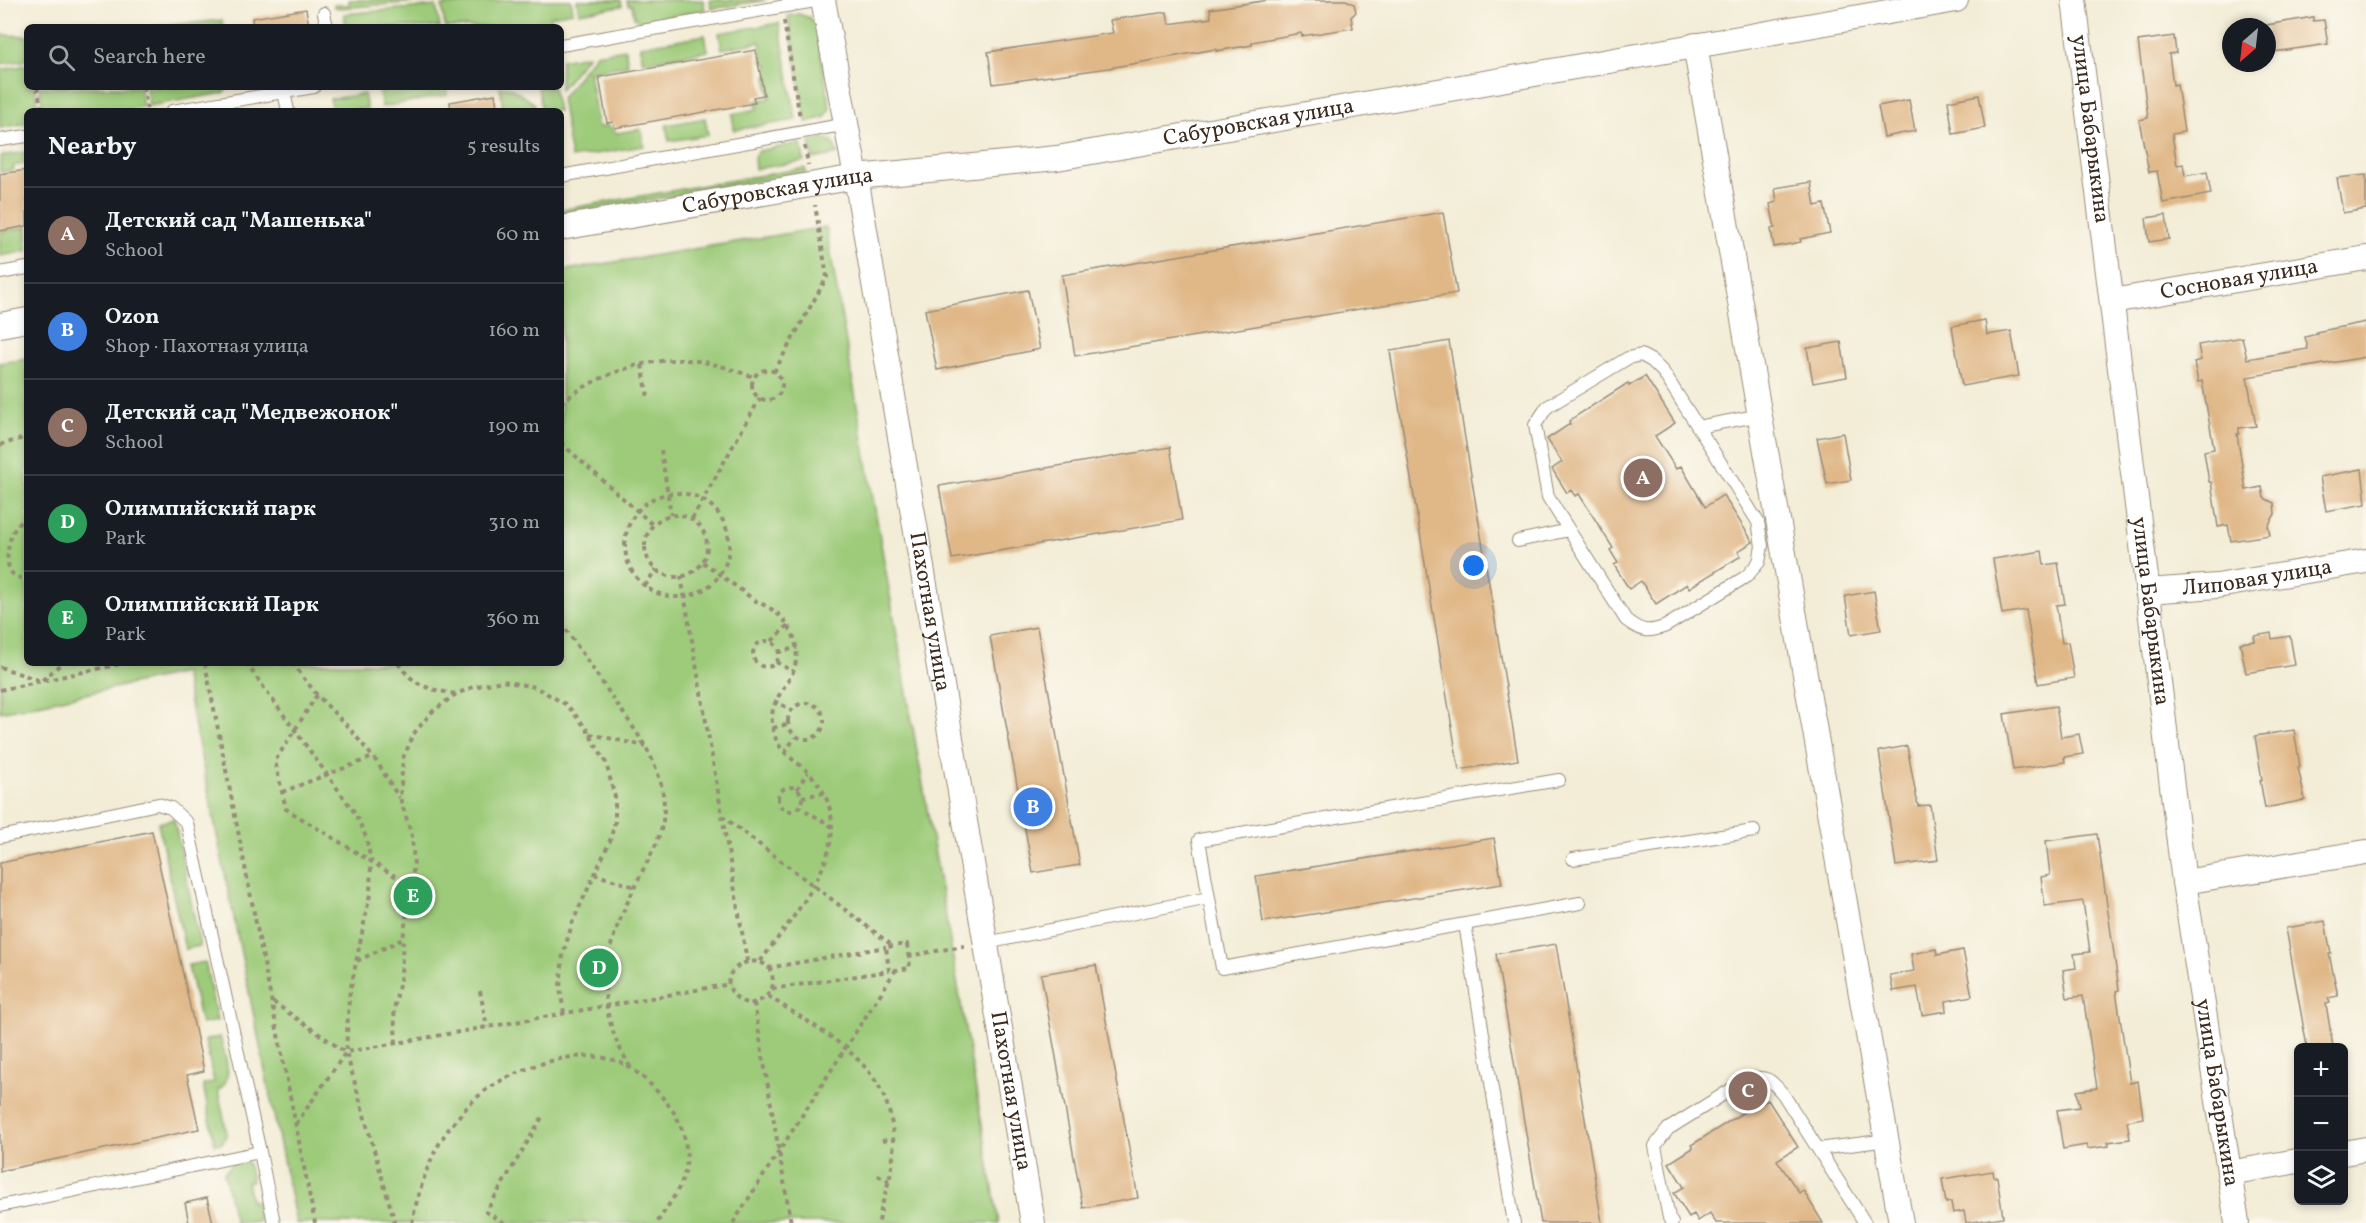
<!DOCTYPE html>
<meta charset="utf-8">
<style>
body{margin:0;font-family:Vollkorn,serif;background:#242831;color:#f1f3f6}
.controls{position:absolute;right:18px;bottom:18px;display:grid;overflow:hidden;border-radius:9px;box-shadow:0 3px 9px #0003}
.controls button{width:54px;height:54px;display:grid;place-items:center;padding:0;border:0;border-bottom:2px solid #363941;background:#171b24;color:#f1f3f6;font:30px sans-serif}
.compass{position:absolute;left:2222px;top:18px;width:54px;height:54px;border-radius:50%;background:#171b24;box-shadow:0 3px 9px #0003;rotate:208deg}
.you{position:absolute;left:1474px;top:566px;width:21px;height:21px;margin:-15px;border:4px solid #fff;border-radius:50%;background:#1a73e8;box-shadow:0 0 0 9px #1a73e833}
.badge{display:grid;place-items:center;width:39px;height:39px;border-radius:50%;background:#d690ce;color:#fff;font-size:20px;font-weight:700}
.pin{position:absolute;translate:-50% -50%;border:3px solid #fff;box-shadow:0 2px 6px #0006}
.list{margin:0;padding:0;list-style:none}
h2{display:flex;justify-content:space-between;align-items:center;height:78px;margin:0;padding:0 24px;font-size:26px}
h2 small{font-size:20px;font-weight:400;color:#9ea1a6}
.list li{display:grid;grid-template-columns:39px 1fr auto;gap:18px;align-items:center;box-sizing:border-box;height:96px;padding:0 24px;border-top:2px solid #363941}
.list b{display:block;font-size:22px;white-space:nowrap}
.list p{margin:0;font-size:20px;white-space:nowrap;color:#9ea1a6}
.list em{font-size:20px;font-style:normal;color:#9ea1a6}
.icon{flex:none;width:33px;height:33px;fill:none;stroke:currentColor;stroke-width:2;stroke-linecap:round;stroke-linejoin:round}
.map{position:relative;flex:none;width:2366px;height:1223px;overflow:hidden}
.search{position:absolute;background:#171b24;box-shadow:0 3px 9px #0003;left:24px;top:24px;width:540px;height:66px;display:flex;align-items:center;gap:15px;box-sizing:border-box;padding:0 21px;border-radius:9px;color:#9ea1a6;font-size:22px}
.panel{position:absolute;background:#171b24;box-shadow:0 3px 9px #0003;left:24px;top:108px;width:540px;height:558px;border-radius:9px}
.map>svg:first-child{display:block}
.green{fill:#9dcb79;stroke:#6c7a4c;stroke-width:1.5}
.building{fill:#e0b787}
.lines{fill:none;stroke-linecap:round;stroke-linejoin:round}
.service-casing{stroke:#978c7a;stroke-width:14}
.minor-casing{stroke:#978c7a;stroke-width:26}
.path{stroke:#978c7a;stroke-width:4;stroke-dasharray:4.5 4.5;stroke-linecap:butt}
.service{stroke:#fff;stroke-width:12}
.minor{stroke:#fff;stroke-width:24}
.labels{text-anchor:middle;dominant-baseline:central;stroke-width:6;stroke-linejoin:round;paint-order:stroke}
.street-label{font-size:22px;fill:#3b2a1e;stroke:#fbf7ec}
</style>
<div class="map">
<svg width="2366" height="1223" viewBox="0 0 2366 1223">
<rect width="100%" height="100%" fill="#fbf7ec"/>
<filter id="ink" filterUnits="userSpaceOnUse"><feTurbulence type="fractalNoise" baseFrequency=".0167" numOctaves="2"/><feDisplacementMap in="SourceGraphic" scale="12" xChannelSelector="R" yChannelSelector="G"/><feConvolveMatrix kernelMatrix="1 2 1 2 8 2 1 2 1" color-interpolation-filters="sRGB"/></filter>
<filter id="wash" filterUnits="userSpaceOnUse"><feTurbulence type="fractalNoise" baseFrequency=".008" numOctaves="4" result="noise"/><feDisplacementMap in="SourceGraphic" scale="24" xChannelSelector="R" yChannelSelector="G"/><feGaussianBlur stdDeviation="1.35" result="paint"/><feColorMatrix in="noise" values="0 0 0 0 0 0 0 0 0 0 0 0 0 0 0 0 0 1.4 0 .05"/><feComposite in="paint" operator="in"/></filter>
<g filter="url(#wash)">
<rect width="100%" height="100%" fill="#f3edd7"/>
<path class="green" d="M349,0H443L340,8L334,7V5H349Z
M506,0H571L573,12L550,16L552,27H445L442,6Z
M577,0H621L622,6L579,13Z
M627,0H703L705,10L640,22L634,17L632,5H628Z
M710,0H766L711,9Z
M436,6L440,27H346L344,14Z
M799,14L810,18L816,26L830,108L825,117L806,122L788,16Z
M222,20L223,26L220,27H151Z
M779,23L796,120L734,130L732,114L757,109L756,101L770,98L766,77L769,73L768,65L763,62L760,42L722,49L719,33Z
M0,35L27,36V60L0,64Z
M705,35L708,51L643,62L640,46Z
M625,49L628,65L589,72L598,127L609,126L617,133L641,129L644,146L571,158L561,98L596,54Z
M588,55L560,90L561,60Z
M27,65V87H35L39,111H27V123L0,128V70Z
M39,87H140L143,107L120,111H44Z
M146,87H229L223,93L149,106Z
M403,87H446L447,95L382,107L379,91Z
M500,87H509L534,103L536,111H507L503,108Z
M538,87H553L558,111H542Z
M364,94L367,109L332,111L330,99Z
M705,118L708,135L669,141L666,125Z
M823,138L832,141L838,154L813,159L810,141Z
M801,143L804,161L755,169L754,157L759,151Z
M27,152V163L13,166L14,170L0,172V156Z
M805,168L806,173L561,215V210Z
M27,227V251L0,256V232Z
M826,227L999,1223H296L184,673L0,712V363L27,359V663H561V271Z
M174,819L200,946L185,949L158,823Z
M205,962L217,1021L201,1024L188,965Z
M220,1037C224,1054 236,1080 218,1090L227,1134L222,1143L215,1144L203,1085L214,1082L205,1040Z
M241,1162L248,1163L252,1181L247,1182L251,1202L256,1201L260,1221L235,1223L224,1173L232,1164Z"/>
<g id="blocks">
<path class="building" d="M1269,0H1346L1354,4L1356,12L1351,17L1353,28L1302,36L1301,33L1252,42V45L1216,51V49L1109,68L993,84L988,52L1113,33L1110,20L1130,17L1167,12L1169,24L1211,18L1210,9Z
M306,9L309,27H253L252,18Z
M2313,17V21L2324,20L2328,44L2267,53V25Z
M2174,36L2176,53L2169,54L2173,85L2177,84L2184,132L2172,134L2177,165L2183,164L2185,176L2207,172L2211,194L2163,203L2157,171L2149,172L2139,120L2148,118L2138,41Z
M756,50L764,95L753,97L755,103L615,128L613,122L607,123L599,77Z
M495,94L498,111H451L450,102Z
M1979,95L1985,128L1953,134L1948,101Z
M1909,100L1915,131L1884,137L1878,106Z
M27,170V226L0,231V174Z
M2366,175V209L2343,213L2337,178Z
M1811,182L1815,206L1824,204L1830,233L1800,239L1801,242L1774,247L1771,229L1775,228L1770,204L1777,202L1775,188Z
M1443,212L1457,293L1075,356L1062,275Z
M2166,215L2169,239L2149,242L2146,218Z
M1028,290L1040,349L937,370L925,310Z
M1985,320L1987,335L2011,331L2019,376L1962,386L1952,326Z
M2366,322V357L2247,377L2256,426L2239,428V434H2237L2246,490L2262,487L2264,498L2274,503L2275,514L2268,526L2270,535L2231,541L2228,525L2218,527L2211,482H2209L2204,451L2214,449L2202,381L2198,382L2194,362L2201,360L2198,345L2242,337L2247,359L2308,349L2305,337L2317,334L2316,332Z
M1449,341L1518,760L1459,770L1390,351Z
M1841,342L1847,377L1813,383L1807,348Z
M1645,376L1675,423L1655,436L1676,469L1681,466L1705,507L1723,495L1753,542L1738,551L1741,556L1689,588L1687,584L1656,604L1641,581L1629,589L1614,565L1618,563L1610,550L1613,548L1579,494L1575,496L1571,490L1567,493L1552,469L1562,462L1547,439L1570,424L1569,421L1576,416L1628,383L1629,386Z
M1843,433L1851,480L1827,484L1817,438Z
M1170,447L1182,520L952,559L939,486Z
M2362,469L2366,504L2326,511L2320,477Z
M2042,551L2044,565L2058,563L2065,604L2056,605L2062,643L2068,642L2074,678L2038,684L2026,610L2002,614L1993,559Z
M1874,591L1881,630L1851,635L1845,596Z
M1037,627L1080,865L1033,873L990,636Z
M2271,633L2272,639L2290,636L2295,665L2246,673L2240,643L2255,641L2254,636Z
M2056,706L2061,737L2079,734L2083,754L2064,757L2065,762L2013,770L2004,714Z
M2294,730L2300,767H2298L2305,800L2265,808L2260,780H2262L2255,736Z
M1907,746L1918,806L1930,805L1938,860L1896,866L1879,751Z
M152,831L204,1071L187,1075L199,1129L0,1171V863Z
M2097,834L2119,990L2116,991L2130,1083L2138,1081L2143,1118L2127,1121L2130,1139L2108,1142L2109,1146L2087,1149L2086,1145L2063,1149L2057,1110L2080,1107L2077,1091L2097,1088L2083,996L2067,998L2063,970L2076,968L2074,954L2090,952L2083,901L2045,906L2041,877L2050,875L2046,841Z
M1494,838L1502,884L1263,922L1256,876Z
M2325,921L2331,954H2329L2338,996L2328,998L2330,1003L2326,1004L2333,1047H2307L2286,928Z
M1556,944L1573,1046L1602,1223H1541L1496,954Z
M1936,949L1937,955L1963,950L1972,996L1946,1001L1947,1011L1922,1015L1917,987L1893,991L1890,975L1914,971L1911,954Z
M1096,965L1138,1198L1083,1208L1041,974Z
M1768,1100L1798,1147L1777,1160L1799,1193L1803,1190L1823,1223H1716L1710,1213L1698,1221L1694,1214L1689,1217L1674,1193L1684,1187L1669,1163L1693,1148L1691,1145L1698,1141L1750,1108L1752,1110Z
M1993,1171L1994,1177H1997L2003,1217L1966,1223L1964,1211L1953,1213L1951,1202L1946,1203L1942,1179Z
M207,1198L213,1223H189L185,1203Z"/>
</g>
</g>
<g filter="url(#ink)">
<use href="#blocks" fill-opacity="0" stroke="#978c7a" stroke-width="1.5"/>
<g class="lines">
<defs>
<path id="service" d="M324,13L327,27
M561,45L821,0
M172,111L284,92
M288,111L284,92L314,87
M0,140L27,136
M561,176L847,124
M0,273L27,268
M1641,355L1652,361L1663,372L1698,427L1758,522L1762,546L1759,562L1747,576L1666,626C1648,633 1642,632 1626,620L1548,497L1535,425L1547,407L1628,358Z
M1698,427L1761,415
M1518,541L1569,530
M0,837L158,804L171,808L187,823L260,1152L274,1223
M1573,859L1754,831
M1209,898L1222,968L1580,903
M1465,924L1514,1223
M986,943L1209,898L1199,840L1559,780
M1818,1149L1888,1140
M0,1206L260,1152
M1672,1223L1669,1218L1655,1146L1668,1129L1748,1079C1767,1075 1771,1080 1783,1094L1865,1223"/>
<g id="minor">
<path id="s1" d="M823,0L856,177L1033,1223"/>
<path id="s2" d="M2074,0L2184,882L2237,1223"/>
<path d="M1695,45L1901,1223"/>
<path id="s3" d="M561,228L856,177L1057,158L1956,0"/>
<path id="s4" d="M2112,301L2366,258"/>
<path d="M0,325L27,320"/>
<path id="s5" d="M2147,591L2217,586L2366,561"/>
<path d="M2184,882L2366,852"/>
<path d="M2344,1153L2366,1149"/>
<path d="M2229,1173L2298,1161"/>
</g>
</defs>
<use href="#service" class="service-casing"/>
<use href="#minor" class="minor-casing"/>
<path class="path" d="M784,21L800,118
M37,87L42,111
M144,87L147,111
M805,146L808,165
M642,365L648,397
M752 385a15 15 0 1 1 30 0a15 15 0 1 1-30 0Z
M774,372L827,277L815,205
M561,403C594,376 644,358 687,360C710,361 733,370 754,377
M561,443L653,525
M0,445L27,437
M661,450L671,515
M625 545a52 52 0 1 1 104 0a52 52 0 1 1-104 0Z
M27,515C22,521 15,527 12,534C6,550 2,581 27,578
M645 546a31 31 0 1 1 62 0a31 31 0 1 1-62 0Z
M692,519L760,398
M703,562C720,575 737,587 754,600C761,604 768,606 774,611C795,626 803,653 791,676C780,695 768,706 773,730C780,759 801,760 816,781C863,842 794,914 760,962
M681,576L747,961
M645,586L656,569
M561,622C577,646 594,670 610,694C633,728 664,764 664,808C664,832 653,851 642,872C615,928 591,974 615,1037C619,1048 626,1059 631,1069
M753 654a13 13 0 1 1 26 0a13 13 0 1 1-26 0Z
M772,641L788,625
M778,652L797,648
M776,662L793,671
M205,663L315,1223
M246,663L355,813L366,837L371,861L370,894L349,997L346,1052L395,1223
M292,663L317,695L349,728L377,762L399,798
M398,663C415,687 428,689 456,694
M0,667L41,681L62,663
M0,690L125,663
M317,695L275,761L286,809L411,886
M774,701L792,710
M788 721a18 18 0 1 1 36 0a18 18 0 1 1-36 0Z
M773,728L788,724
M590,734L645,746
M785,753L795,737
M778 799a12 12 0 1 1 24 0a12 12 0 1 1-24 0Z
M797,789L808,772
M282,792L373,757
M802,797L824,793
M798,806L831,826
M722,816L893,946
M594,874L635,887
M907,944L910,968L889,971L886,947Z
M908,956L964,946
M357,961L403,939
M768,968L886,947
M772,989C781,940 705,965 736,997C748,1009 764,1002 772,989L889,971
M480,991L487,1027
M768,996C831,1038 899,1066 893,1156C892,1179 881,1200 879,1223
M273,1002L345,1052
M754,1003L791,1223
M396,1043L394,1010L401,975L403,939L414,865L412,836L400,798L403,758L415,732L432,712L456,694L473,687L502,681L535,687L567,705L586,728L606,763L615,797V821L610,841L573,921L563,954L560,988L564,1013
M296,1124L346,1052L730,984
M882,1141L893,1139
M878,1175L889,1181
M412,1223C418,1192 429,1156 448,1130C461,1113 478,1093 497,1083C530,1064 581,1047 619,1062C637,1069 655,1088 667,1103C683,1122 691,1151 684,1175C679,1192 666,1208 657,1223
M504,1223L486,1212L544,1114
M733,1223L895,971"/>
<use href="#service" class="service"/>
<use href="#minor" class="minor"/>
</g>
</g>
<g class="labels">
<g class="street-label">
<text stroke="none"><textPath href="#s3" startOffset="706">Сабуровская улица</textPath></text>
<text stroke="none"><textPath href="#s2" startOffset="130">улица Бабарыкина</textPath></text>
<text stroke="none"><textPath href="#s3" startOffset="220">Сабуровская улица</textPath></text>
<text stroke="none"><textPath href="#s4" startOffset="129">Сосновая улица</textPath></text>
<text stroke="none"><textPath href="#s5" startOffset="111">Липовая улица</textPath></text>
<text stroke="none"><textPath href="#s1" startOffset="621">Пахотная улица</textPath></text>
<text stroke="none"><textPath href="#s2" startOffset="616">улица Бабарыкина</textPath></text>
<text stroke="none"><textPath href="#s1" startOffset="1107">Пахотная улица</textPath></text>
<text stroke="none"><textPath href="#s2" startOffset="1102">улица Бабарыкина</textPath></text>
</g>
</g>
</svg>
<div class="controls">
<button>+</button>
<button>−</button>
<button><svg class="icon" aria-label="layers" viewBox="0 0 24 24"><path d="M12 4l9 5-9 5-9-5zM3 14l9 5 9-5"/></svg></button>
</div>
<svg class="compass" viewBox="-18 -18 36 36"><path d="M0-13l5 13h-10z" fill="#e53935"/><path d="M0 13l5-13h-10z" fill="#9ea1a6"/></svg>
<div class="you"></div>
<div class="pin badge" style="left:1643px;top:478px;background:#8d6e63">A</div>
<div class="pin badge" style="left:1033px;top:807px;background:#3f7fe0">B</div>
<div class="pin badge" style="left:1748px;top:1091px;background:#8d6e63">C</div>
<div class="pin badge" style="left:599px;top:968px;background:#2e9e5b">D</div>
<div class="pin badge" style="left:413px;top:896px;background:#2e9e5b">E</div>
<div class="search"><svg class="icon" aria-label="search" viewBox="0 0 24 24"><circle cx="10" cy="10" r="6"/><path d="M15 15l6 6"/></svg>Search here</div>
<section class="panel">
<h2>Nearby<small>5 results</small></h2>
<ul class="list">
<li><span class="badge" style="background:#8d6e63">A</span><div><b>Детский сад &quot;Машенька&quot;</b><p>School</p></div><em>60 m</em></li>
<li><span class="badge" style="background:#3f7fe0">B</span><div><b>Ozon</b><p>Shop · Пахотная улица</p></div><em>160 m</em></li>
<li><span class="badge" style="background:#8d6e63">C</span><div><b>Детский сад &quot;Медвежонок&quot;</b><p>School</p></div><em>190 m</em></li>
<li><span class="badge" style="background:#2e9e5b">D</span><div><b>Олимпийский парк</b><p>Park</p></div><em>310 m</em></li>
<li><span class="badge" style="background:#2e9e5b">E</span><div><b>Олимпийский Парк</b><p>Park</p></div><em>360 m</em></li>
</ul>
</section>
</div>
